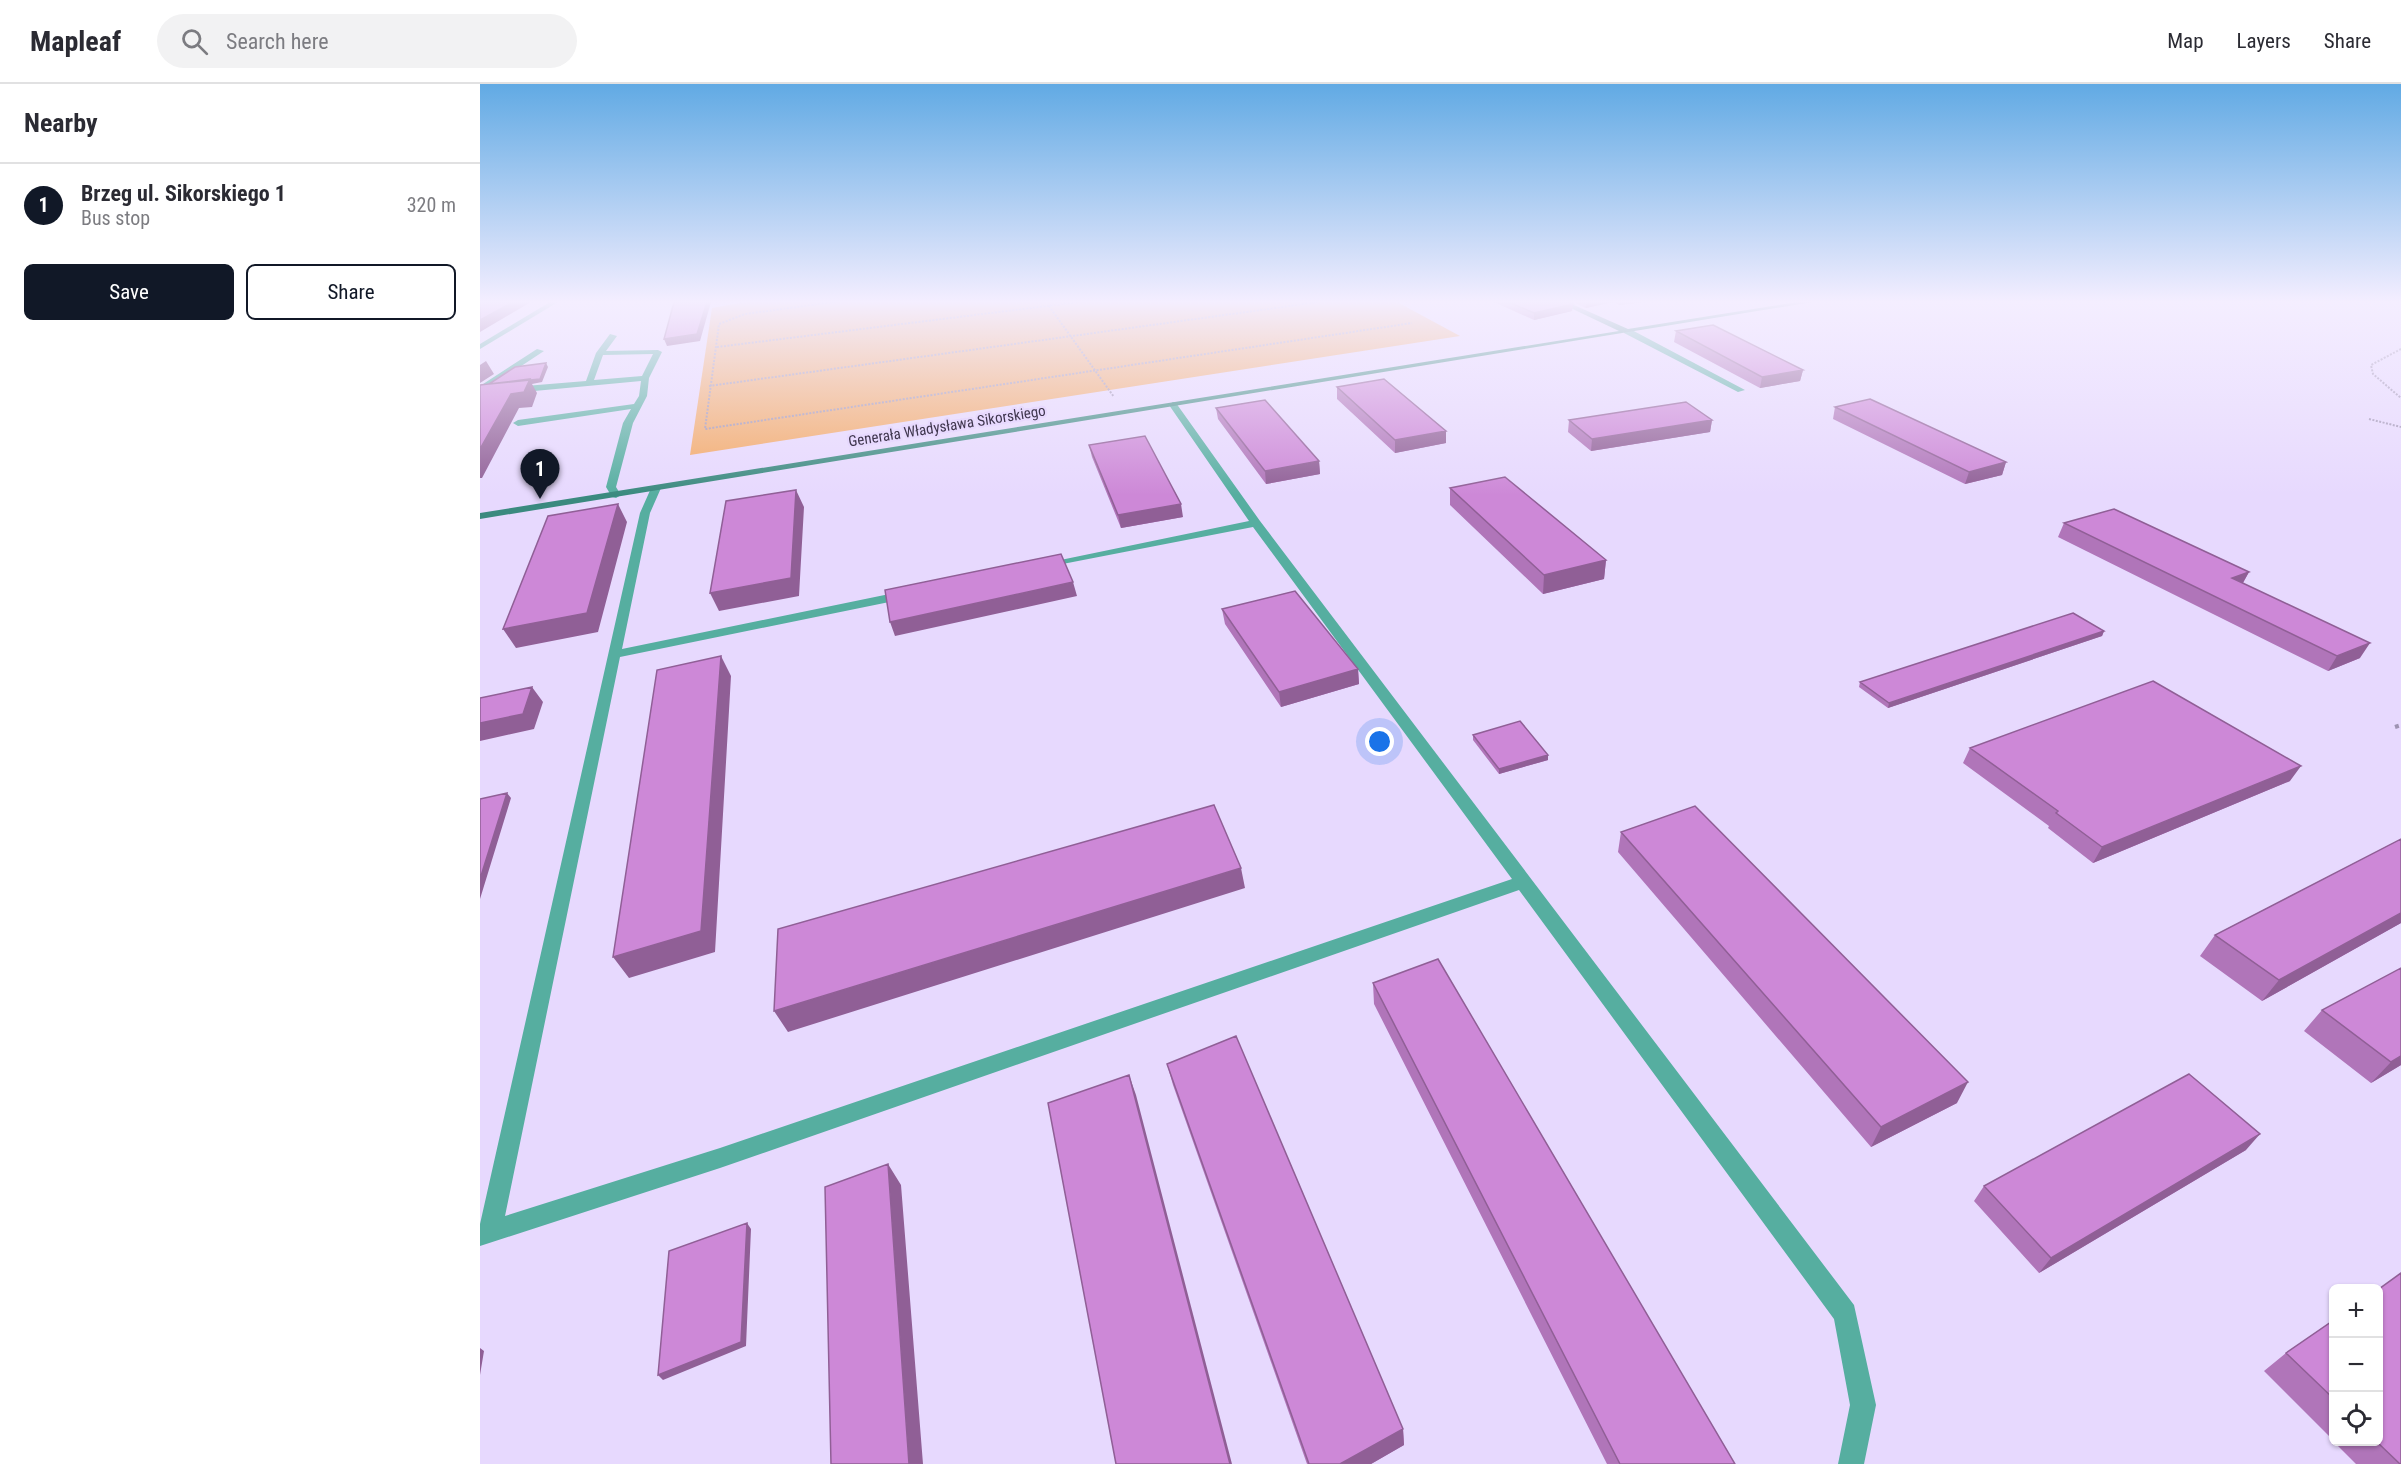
<!DOCTYPE html>
<meta charset="utf-8">
<style>
body{margin:0;font-family:"Roboto Condensed",sans-serif;background:#f2f2f3;color:#2b2b33}
.controls{position:absolute;right:18px;bottom:18px;display:grid;overflow:hidden;border-radius:9px;box-shadow:0 2px 4px #0004}
.controls button{width:54px;height:54px;display:grid;place-items:center;padding:0;border:0;border-bottom:2px solid #e1e1e2;background:#fff;color:#2b2b33;font:30px sans-serif}
.you{position:absolute;left:900px;top:658px;width:21px;height:21px;margin:-15px;border:4px solid #fff;border-radius:50%;background:#1a73e8;box-shadow:0 0 0 9px #1a73e833}
.badge{display:grid;place-items:center;width:39px;height:39px;border-radius:50%;background:#111827;color:#fff;font-size:20px;font-weight:700}
.pin{position:absolute;translate:-50% -50px;filter:drop-shadow(0 2px 3px #0008)}
.pin::after{content:'';position:absolute;top:32px;width:21px;height:18px;background:inherit;clip-path:polygon(0 0,100% 0,50% 100%)}
.list{margin:0;padding:0;list-style:none}
h2{display:flex;justify-content:space-between;align-items:center;height:78px;margin:0;padding:0 24px;font-size:26px}
h2 small{font-size:20px;font-weight:400;color:#7c7c81}
.list li{display:grid;grid-template-columns:39px 1fr auto;gap:18px;align-items:center;box-sizing:border-box;height:84px;padding:0 24px;border-top:2px solid #e1e1e2}
.list b{display:block;font-size:22px;white-space:nowrap}
.list p{margin:0;font-size:20px;white-space:nowrap;color:#7c7c81}
.list em{font-size:20px;font-style:normal;color:#7c7c81}
.actions{display:flex;gap:12px;padding:18px 24px}
.actions a{flex:1;padding:14px 0;border:2px solid #111827;border-radius:9px;text-align:center;font-size:21px;color:#111827}
.actions .main{background:#111827;color:#fff}
.icon{flex:none;width:33px;height:33px;fill:none;stroke:currentColor;stroke-width:2;stroke-linecap:round;stroke-linejoin:round}
.map{position:relative;flex:none;width:1921px;height:1380px;overflow:hidden}
header{display:flex;align-items:center;gap:36px;box-sizing:border-box;height:84px;padding:0 30px;background:#fff;border-bottom:2px solid #e1e1e2}
header strong{font-size:28px}
nav{display:flex;gap:33px;margin-inline-start:auto;font-size:21px}
.search{width:420px;height:54px;background:#f2f2f3;display:flex;align-items:center;gap:15px;box-sizing:border-box;padding:0 21px;border-radius:33px;color:#7c7c81;font-size:22px}
main{display:flex}
aside{flex:1;background:#fff}
.map>svg:first-child{display:block}
.green{fill:#f3a966}
.lines{fill:none;stroke-linecap:round;stroke-linejoin:round}
.path-far1{stroke:#9e93b2;stroke-width:2;stroke-dasharray:2 1.5;stroke-linecap:butt}
.path{stroke:#9e93b2;stroke-width:4;stroke-dasharray:4 3;stroke-linecap:butt}
.lane{fill:#56aea0;fill-rule:evenodd}
.street{fill:#56aea0;fill-rule:evenodd}
.secondary{fill:#3b8a7f;fill-rule:evenodd}
.wall{fill:#b075b9}
.shaded-wall{fill:#905f96}
.building{fill:#cd88d7;stroke:#905f96;stroke-width:1.5}
.labels{text-anchor:middle;dominant-baseline:central;stroke-width:4.5;stroke-linejoin:round;paint-order:stroke}
.far-street-label{font-size:15px;fill:#3f364e;stroke:#e7d9fe}
</style>
<header>
<strong>Mapleaf</strong>
<div class="search"><svg class="icon" aria-label="search" viewBox="0 0 24 24"><circle cx="10" cy="10" r="6"/><path d="M15 15l6 6"/></svg>Search here</div>
<nav><a>Map</a><a>Layers</a><a>Share</a></nav>
</header>
<main>
<aside>
<h2>Nearby<small></small></h2>
<ul class="list">
<li><span class="badge">1</span><div><b>Brzeg ul. Sikorskiego 1</b><p>Bus stop</p></div><em>320 m</em></li>
</ul>
<div class="actions"><a class="main">Save</a><a>Share</a></div>
</aside>
<div class="map">
<svg width="1921" height="1380" viewBox="0 0 1921 1380">
<rect width="100%" height="100%" fill="#e7d9fe"/>
<path class="green" d="M266,218H917L980,252L210,371L232,224Z"/>
<g class="lines">
<path class="path-far1" d="M354,218L265,230L239,240L225,345L932,239
M569,222L634,313
M237,263L599,218
M1921,265L1891,281L1893,290L1921,314
M229,302L839,218
M1889,335L1921,343"/>
<path class="path" d="M1915,643L1921,641"/>
<path class="lane" d="M1144,245H1150L1265,306L1258,308L1144,249Z
M130,250L137,252L126,267L178,266L182,268L169,294L167,312L153,339L136,403L141,411L136,414L132,413L126,403L143,339L151,325L38,342L33,339L38,336L154,320L159,312L161,297L33,309L0,315V309L33,303L106,297L116,269ZM173,270L162,292L114,296L123,271Z
M57,265L64,267L0,309V302Z
M693,318L696,319L780,437L1374,1221L1396,1321L1384,1380H1358L1370,1321L1354,1235L1039,806L240,1084L0,1162V1140L160,429L172,402L181,404L170,429L142,565L424,507L430,511L424,515L140,573L25,1132L240,1064L1032,795L773,443L562,484V480L566,479L769,437L689,321Z"/>
<path class="street" d="M70,218H78L0,265V260Z"/>
<path class="secondary" d="M1078,218H1087L1148,245L1317,218H1333L0,435V429L1139,247Z"/>
</g>
<path class="wall" d="M1014,218H1088L1093,220L1092,227L1054,236Z
M1093,218H1164L1139,221L1133,218L1106,224Z
M1196,247L1323,286L1320,297L1280,304L1194,258Z
M857,303L966,359L915,369L857,315Z
M1355,323L1526,378L1522,391L1485,400L1353,335Z
M736,324L839,377L840,390L786,400L738,335Z
M1089,336H1232L1230,348L1111,367L1088,348Z
M609,361L703,433L641,444L612,373Z
M970,404L1126,476L1124,495L1063,510L970,421Z
M1584,439L1769,488L1763,499L1880,574L1848,587L1578,453Z
M742,525L878,585L879,600L801,623L745,540Z
M1624,547L1622,552L1408,624L1379,603L1380,598Z
M993,651L1068,676L1019,690L993,656Z
M1490,664L1810,697L1613,779L1568,744L1569,742L1483,679Z
M1141,748L1477,1019L1391,1063L1138,768Z
M1921,755V839L1782,917L1720,872L1735,851Z
M893,899L1255,1380H1127L894,920Z
M1842,926L1921,981L1891,999L1824,947Z
M687,980L923,1345L924,1361L891,1380H827L693,1001Z
M1766,1066L1559,1189L1494,1117L1504,1102Z
M1854,1236V1357L1784,1287L1806,1269Z
M1854,1358H1899L1921,1380H1876Z"/>
<path class="shaded-wall" d="M33,218H51L0,248V236Z
M227,218H231L220,257L187,262L184,255Z
M1107,218H1133L1106,224Z
M1140,218H1164L1139,221Z
M1093,220L1092,227L1054,236V229Z
M6,277L14,290L0,299V281Z
M66,279L68,283L62,298L52,300L57,309L52,323L39,324L2,394H0V365L31,310Z
M1323,286L1320,297L1280,304L1282,293Z
M1232,336L1230,348L1111,367L1112,355Z
M966,347V359L915,369V356Z
M839,377L840,390L786,400L785,387Z
M1526,378L1522,391L1485,400L1489,388Z
M316,406L324,423L319,512L239,527L230,509Z
M138,420L147,438L118,548L36,564L23,545Z
M701,420L703,433L641,444L638,431Z
M1126,476L1124,495L1063,510L1064,491Z
M1769,488L1761,502L1752,494Z
M593,498L597,512L415,552L410,538Z
M1624,547L1622,552L1408,624L1409,619Z
M1890,559L1880,574L1848,587L1857,572Z
M241,572L251,592L235,868L149,894L133,873Z
M878,585L879,600L801,623L799,608Z
M52,603L63,618L54,645L0,657V639Z
M1068,671V676L1019,690V685Z
M1821,682L1810,697L1613,779L1622,763Z
M27,709L31,714L0,815V795Z
M761,784L765,804L308,948L294,927Z
M1921,829V839L1782,917L1799,896Z
M1921,972V981L1891,999L1911,978Z
M649,991L656,1011L752,1380H750Z
M1488,998L1477,1019L1391,1063L1401,1043Z
M1780,1050L1766,1066L1559,1189L1571,1174Z
M408,1080L421,1101L443,1380H429Z
M267,1139L271,1145L266,1262L183,1296L178,1291Z
M0,1264L4,1267L0,1291Z
M923,1345L924,1361L891,1380H860Z"/>
<path class="building" d="M0,218H33L0,236Z
M194,218H227L217,250L184,255Z
M1029,218H1088L1093,220L1054,229Z
M1233,241L1323,286L1282,293L1196,247Z
M66,279L60,295L9,300L35,283Z
M50,295L44,308L31,310L0,365V301Z
M904,295L966,347L915,356L857,303Z
M1390,315L1526,378L1489,388L1355,323Z
M785,316L839,377L785,387L736,324Z
M1206,318L1232,336L1112,355L1089,336Z
M665,352L701,420L638,431L609,361Z
M1025,393L1126,476L1064,491L970,404Z
M316,406L311,494L230,509L246,417Z
M138,420L107,529L23,545L68,432Z
M1634,425L1769,488L1752,494L1890,559L1857,572L1584,439Z
M581,470L593,498L410,538L405,506Z
M815,507L878,585L799,608L742,525Z
M1593,529L1624,547L1409,619L1380,598Z
M241,572L221,847L133,873L177,586Z
M1673,597L1821,682L1622,763L1576,729L1578,727L1490,664Z
M52,603L43,630L0,639V614Z
M1040,637L1068,671L1019,685L993,651Z
M27,709L0,795V715Z
M734,721L761,784L294,927L298,845Z
M1215,722L1488,998L1401,1043L1141,748Z
M1921,755V829L1799,896L1735,851Z
M958,875L1255,1380H1140L893,899Z
M1921,884V972L1911,978L1842,926Z
M756,952L923,1345L860,1380H829L687,980Z
M1709,990L1780,1050L1571,1174L1504,1102Z
M649,991L750,1380H636L568,1019Z
M408,1080L429,1380H351L345,1103Z
M267,1139L261,1258L178,1291L189,1167Z
M1921,1189V1380H1920L1897,1358H1899V1205Z
M1854,1236V1315L1806,1269Z"/>
<linearGradient id="sky" x2="0" y2="1"><stop stop-color="#61aae4"/><stop offset="0.53" stop-color="#f4eeff"/><stop offset="1" stop-color="#f4eeff" stop-opacity="0"/></linearGradient>
<rect width="1921" height="411" fill="url(#sky)"/>
<g class="labels">
<g class="far-street-label">
<text transform="translate(467 342) rotate(-9)">Generała Władysława Sikorskiego</text>
</g>
</g>
</svg>
<div class="controls">
<button>+</button>
<button>−</button>
<button><svg class="icon" aria-label="locate" viewBox="0 0 24 24"><circle cx="12" cy="12" r="6"/><path d="M12 2v4M12 18v4M2 12h4M18 12h4"/></svg></button>
</div>
<div class="you"></div>
<div class="pin badge" style="left:60px;top:415px">1</div>
</div>
</main>
